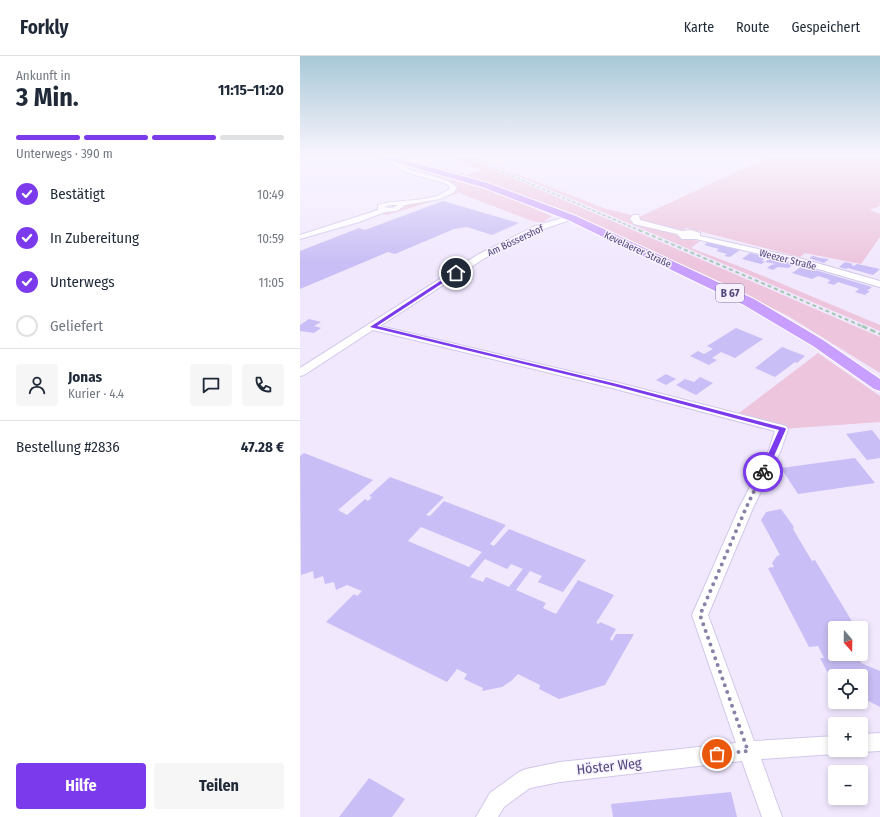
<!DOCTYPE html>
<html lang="de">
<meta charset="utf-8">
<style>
:root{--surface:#fff;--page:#f6f6f7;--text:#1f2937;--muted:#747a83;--line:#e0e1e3;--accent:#7c3aed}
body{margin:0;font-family:"Fira Sans Condensed",sans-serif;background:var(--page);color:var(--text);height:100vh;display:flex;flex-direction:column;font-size:15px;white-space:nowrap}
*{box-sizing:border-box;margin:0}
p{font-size:13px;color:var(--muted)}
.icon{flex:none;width:22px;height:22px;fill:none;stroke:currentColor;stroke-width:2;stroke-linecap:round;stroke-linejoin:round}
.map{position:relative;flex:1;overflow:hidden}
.drawer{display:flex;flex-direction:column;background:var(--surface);width:300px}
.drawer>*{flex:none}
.needle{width:26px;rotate:160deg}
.buttons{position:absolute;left:528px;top:565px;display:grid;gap:8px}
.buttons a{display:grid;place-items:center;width:40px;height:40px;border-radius:4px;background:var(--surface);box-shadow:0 2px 6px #0003;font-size:20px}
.pin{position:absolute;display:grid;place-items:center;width:34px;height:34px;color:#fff;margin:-17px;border:2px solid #fff;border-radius:50%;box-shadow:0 1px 4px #0007}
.courier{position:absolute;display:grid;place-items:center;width:40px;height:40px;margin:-20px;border:3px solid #7c3aed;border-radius:50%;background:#fff;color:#222;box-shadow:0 1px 5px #0007}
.head em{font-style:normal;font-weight:700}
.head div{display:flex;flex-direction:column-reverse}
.head{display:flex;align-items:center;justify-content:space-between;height:68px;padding:0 16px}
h1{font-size:26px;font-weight:700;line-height:30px}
.bar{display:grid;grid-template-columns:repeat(4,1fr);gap:6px 4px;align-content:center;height:48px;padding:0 16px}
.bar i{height:5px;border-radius:3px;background:var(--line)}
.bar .active{background:var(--accent)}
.bar p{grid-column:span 4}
.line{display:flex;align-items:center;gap:10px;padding:0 16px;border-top:1px solid var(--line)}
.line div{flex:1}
.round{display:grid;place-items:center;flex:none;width:42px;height:42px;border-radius:4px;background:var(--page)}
ol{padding:0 16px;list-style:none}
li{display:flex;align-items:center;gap:12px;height:44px}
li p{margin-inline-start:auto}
li .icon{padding:4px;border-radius:50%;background:var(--accent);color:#fff;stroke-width:4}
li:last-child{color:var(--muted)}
li i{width:22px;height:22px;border:2px solid var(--line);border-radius:50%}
.button{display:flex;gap:8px;margin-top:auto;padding:8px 16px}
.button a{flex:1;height:46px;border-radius:4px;background:var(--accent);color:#fff;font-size:16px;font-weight:700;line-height:46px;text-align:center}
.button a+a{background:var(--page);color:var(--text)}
header{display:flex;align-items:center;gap:24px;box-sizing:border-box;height:56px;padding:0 20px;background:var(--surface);border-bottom:1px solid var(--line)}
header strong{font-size:19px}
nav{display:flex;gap:22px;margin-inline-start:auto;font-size:14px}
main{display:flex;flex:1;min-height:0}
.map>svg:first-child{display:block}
</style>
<header>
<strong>Forkly</strong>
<nav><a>Karte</a><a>Route</a><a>Gespeichert</a></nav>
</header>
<main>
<section class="drawer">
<div class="head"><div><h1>3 Min.</h1><p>Ankunft in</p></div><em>11:15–11:20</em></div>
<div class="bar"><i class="active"></i><i class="active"></i><i class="active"></i><i></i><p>Unterwegs · 390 m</p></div>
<ol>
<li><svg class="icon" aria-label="check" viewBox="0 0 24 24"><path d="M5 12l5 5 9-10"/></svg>Bestätigt<p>10:49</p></li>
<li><svg class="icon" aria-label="check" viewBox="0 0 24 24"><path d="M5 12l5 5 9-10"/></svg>In Zubereitung<p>10:59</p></li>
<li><svg class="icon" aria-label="check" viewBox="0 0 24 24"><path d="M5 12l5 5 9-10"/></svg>Unterwegs<p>11:05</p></li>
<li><i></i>Geliefert</li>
</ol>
<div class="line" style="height:72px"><a class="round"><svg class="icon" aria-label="person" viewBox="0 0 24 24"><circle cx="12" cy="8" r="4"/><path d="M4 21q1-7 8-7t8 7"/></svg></a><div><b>Jonas</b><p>Kurier · 4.4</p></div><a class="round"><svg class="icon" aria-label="chat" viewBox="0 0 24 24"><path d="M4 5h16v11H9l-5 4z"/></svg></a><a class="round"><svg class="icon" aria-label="phone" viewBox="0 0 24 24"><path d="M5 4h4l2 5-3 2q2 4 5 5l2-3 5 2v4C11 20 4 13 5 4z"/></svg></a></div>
<div class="line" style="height:52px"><div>Bestellung #2836</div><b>47.28 €</b></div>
<div class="button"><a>Hilfe</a><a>Teilen</a></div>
</section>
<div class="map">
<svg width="580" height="761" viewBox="0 0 580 761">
<rect width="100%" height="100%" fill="#f1e8fe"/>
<!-- green -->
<path fill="#edc5dd" d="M 84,100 L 91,100 L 167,119 L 181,114 L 150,100 L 162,100 L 580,281 L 580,317 L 488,260 L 420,226 L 261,153 L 184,126 Z
M 172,100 L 303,152 L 339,161 L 471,100 L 580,100 L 580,150 L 570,154 L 580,158 L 580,181 L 561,208 L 505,197 L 500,201 L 387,172 L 375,178 L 380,182 L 400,185 L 391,192 L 451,215 L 580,269 L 580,275 Z
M 107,111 L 189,134 L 252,160 L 242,167 L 232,165 L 159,137 L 87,159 L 82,157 C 90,155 102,156 107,148 C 120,148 147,142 157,133 L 157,129 L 152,127 Z
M 518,297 L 580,340 L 580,366 L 482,373 L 435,360 Z"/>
<!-- building -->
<path fill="#c9bef5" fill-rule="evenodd" d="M 143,145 L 219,167 L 192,179 L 167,171 L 154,173 L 95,198 L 88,196 L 0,233 L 0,195 L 59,172 L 65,174 Z
M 408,186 L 421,189 L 440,194 L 430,201 L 424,200 L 427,198 L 416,195 L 419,193 L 404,189 Z
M 450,197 L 466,201 L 462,205 L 465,206 L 470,202 L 494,208 L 489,212 L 478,211 L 473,214 L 467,212 L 471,209 L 476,208 L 465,206 L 461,208 L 442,203 Z
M 513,200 L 520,202 L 529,203 L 524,207 L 509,202 Z
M 545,206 L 553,208 L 551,209 L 554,210 L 557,208 L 580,213 L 573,219 L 548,212 L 546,213 L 539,211 Z
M 502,210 L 535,220 L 572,231 L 567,235 L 570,235 L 565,239 L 555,236 L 559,233 L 557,232 L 538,226 L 534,229 L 527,227 L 530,225 L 528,223 L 518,220 L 512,223 L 492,217 Z
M 9,263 L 21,266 L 14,270 L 21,272 L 14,277 L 0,275 L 0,269 Z
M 436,272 L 463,283 L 435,302 L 421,296 L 412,302 L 417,304 L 409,309 L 390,300 L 398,295 L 404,298 L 413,293 L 407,290 Z
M 482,291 L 505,300 L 497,307 L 495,306 L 475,321 L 455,312 Z
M 366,318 L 376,323 L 366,329 L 356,324 Z
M 400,321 L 413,327 L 396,339 L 376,329 L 385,323 L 394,326 Z
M 572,374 L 580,384 L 580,402 L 567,404 L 546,378 Z
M 4,397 L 73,424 L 38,454 L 47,459 L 65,443 L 68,445 L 72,441 L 69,440 L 90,421 L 144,441 L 126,459 L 130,460 L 144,445 L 206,469 L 190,488 L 194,490 L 209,473 L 286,504 L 263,536 L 238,526 L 242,520 L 230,515 L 216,534 L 246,547 L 243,552 L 256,558 L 278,524 L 314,539 L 296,567 L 299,568 L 300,566 L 316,573 L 310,583 L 312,585 L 316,578 L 334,578 L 305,629 L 259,643 L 239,633 L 240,629 L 218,618 L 211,625 L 202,631 L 182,635 L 183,632 L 164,623 L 167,618 L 157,613 L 147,626 L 26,566 L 54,538 L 57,540 L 62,535 L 47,529 L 36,534 L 34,526 L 25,528 L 23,520 L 14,523 L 13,515 L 1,519 L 0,400 ZM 121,471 L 182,496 L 169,511 L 108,485 ZM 185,503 L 207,513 L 211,508 L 223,513 L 209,531 L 186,521 L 183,526 L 170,521 Z
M 555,402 L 575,427 L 498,438 L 481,412 Z
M 481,453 L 494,471 L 493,473 L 512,505 L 515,504 L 556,572 L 535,572 L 535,598 L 556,598 L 561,607 L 580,615 L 580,651 L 561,641 L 561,620 L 535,620 L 535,628 L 533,627 L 520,602 L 524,602 L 518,590 L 509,591 L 468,512 L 474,511 L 472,507 L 477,500 L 480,499 L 461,464 L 466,456 Z
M 69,722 L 105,743 L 92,761 L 39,761 Z
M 431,736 L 437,761 L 313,761 L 311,748 Z"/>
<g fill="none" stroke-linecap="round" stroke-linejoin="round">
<!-- minor casing -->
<g stroke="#d1c7e9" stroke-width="2">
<path id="minor" d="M 89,103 C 97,102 103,111 111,114 C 126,120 147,120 157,132 L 153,137 L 140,143 L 105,149 L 97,155 L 85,156 L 59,166 L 0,183 L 0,179 L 78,154 L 78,149 C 99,142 134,148 150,132 L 147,128 L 105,116 L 89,105 ZM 90,149 L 98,149 L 92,152 L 84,151 Z
M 333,159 L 339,159 L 340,164 L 382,175 L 391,174 L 400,177 L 400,180 L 499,202 L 580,225 L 580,231 L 494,206 L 396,183 L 382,183 L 377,178 L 334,168 L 330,163 Z
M 269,160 L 272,160 L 276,162 L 241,174 L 185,202 L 80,270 L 315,326 L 486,370 L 488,373 L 481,394 L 453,452 L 408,559 L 454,685 L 535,680 L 535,694 L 542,694 L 535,698 L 461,703 L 482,761 L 462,761 L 442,705 L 260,726 L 230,732 L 204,751 L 198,761 L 176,761 L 190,737 L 219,716 L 226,713 L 260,706 L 436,687 L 392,559 L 439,452 L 469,394 L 475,375 L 312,332 L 73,274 L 4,319 L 0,320 L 0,312 L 179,198 L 235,170 Z
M 580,677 L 580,695 L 561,696 L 556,694 L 561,694 L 561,678 Z"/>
</g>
<!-- primary casing -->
<g stroke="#fff" stroke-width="2">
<path id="primary" d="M 74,100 L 89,100 L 188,127 L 276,160 L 454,243 L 523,284 L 580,323 L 580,335 L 574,333 L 513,290 L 444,249 L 268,164 L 182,131 Z"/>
</g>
<!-- minor -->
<use href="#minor" fill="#fff" fill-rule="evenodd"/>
<!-- primary -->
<use href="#primary" fill="#c89eff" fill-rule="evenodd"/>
<!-- rail-far2 -->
<path stroke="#a4c9b1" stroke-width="1.5" stroke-dasharray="3.5 2" stroke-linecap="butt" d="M 166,100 L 341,175"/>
<!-- rail-far1 -->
<path stroke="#a4c9b1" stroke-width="2" stroke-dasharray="4 3" stroke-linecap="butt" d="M 339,174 L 564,271"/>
<!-- rail -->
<path stroke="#a4c9b1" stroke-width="2.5" stroke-dasharray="5.5 3.5" stroke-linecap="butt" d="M 562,270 L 580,278"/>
</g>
<!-- sky -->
<linearGradient id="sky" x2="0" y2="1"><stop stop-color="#a8c8d6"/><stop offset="0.48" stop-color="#f9f5ff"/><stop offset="1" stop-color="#f9f5ff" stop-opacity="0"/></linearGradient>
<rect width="580" height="207" fill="url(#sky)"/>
<!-- route -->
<path fill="#7c3aed" d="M 154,216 L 158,217 L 77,270 L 317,328 L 485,372 L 486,373 L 466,418 L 461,418 L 460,416 L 479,374 L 314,330 L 70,271 Z"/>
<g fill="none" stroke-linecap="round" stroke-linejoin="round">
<!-- done -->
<path stroke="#8a81a8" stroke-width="4" stroke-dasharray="0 7.2" d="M 417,698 L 448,695 L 400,559 L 446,452 L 463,416"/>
</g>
<g text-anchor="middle" stroke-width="3" stroke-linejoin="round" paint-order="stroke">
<!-- far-street labels -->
<g font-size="10" fill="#52497a" stroke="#f6f0ff">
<text transform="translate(215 184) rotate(-25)" y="4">Am Bössershof</text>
<text transform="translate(338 193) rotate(25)" y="4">Kevelaerer Straße</text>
<text transform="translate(488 203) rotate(14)" y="4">Weezer Straße</text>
</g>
<!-- shield labels -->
<rect fill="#f6f0ff" stroke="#837ba2" stroke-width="1" x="416" y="228" width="28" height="18" rx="3"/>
<g font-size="11" font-weight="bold" fill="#52497a">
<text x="430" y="241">B 67</text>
</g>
<!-- near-street labels -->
<g font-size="14" fill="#52497a" stroke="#f6f0ff">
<text transform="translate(309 710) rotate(-6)" y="5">Höster Weg</text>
</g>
</g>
</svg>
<div class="buttons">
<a><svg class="needle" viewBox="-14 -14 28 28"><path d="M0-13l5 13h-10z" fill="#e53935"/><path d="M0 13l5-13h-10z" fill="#747a83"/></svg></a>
<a><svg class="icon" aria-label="locate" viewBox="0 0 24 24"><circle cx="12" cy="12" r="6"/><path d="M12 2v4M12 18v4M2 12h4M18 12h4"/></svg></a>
<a>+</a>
<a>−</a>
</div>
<div class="pin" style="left:417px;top:698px;background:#ea580c"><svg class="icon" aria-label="bag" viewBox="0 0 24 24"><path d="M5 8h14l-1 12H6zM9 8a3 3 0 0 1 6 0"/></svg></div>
<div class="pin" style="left:156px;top:217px;background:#1f2937"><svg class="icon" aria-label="home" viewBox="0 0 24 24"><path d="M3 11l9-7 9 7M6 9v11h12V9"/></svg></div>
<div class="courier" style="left:463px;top:416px"><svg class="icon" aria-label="bike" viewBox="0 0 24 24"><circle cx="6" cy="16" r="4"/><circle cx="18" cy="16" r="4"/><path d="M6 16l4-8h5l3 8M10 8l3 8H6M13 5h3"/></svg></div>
</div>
</main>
